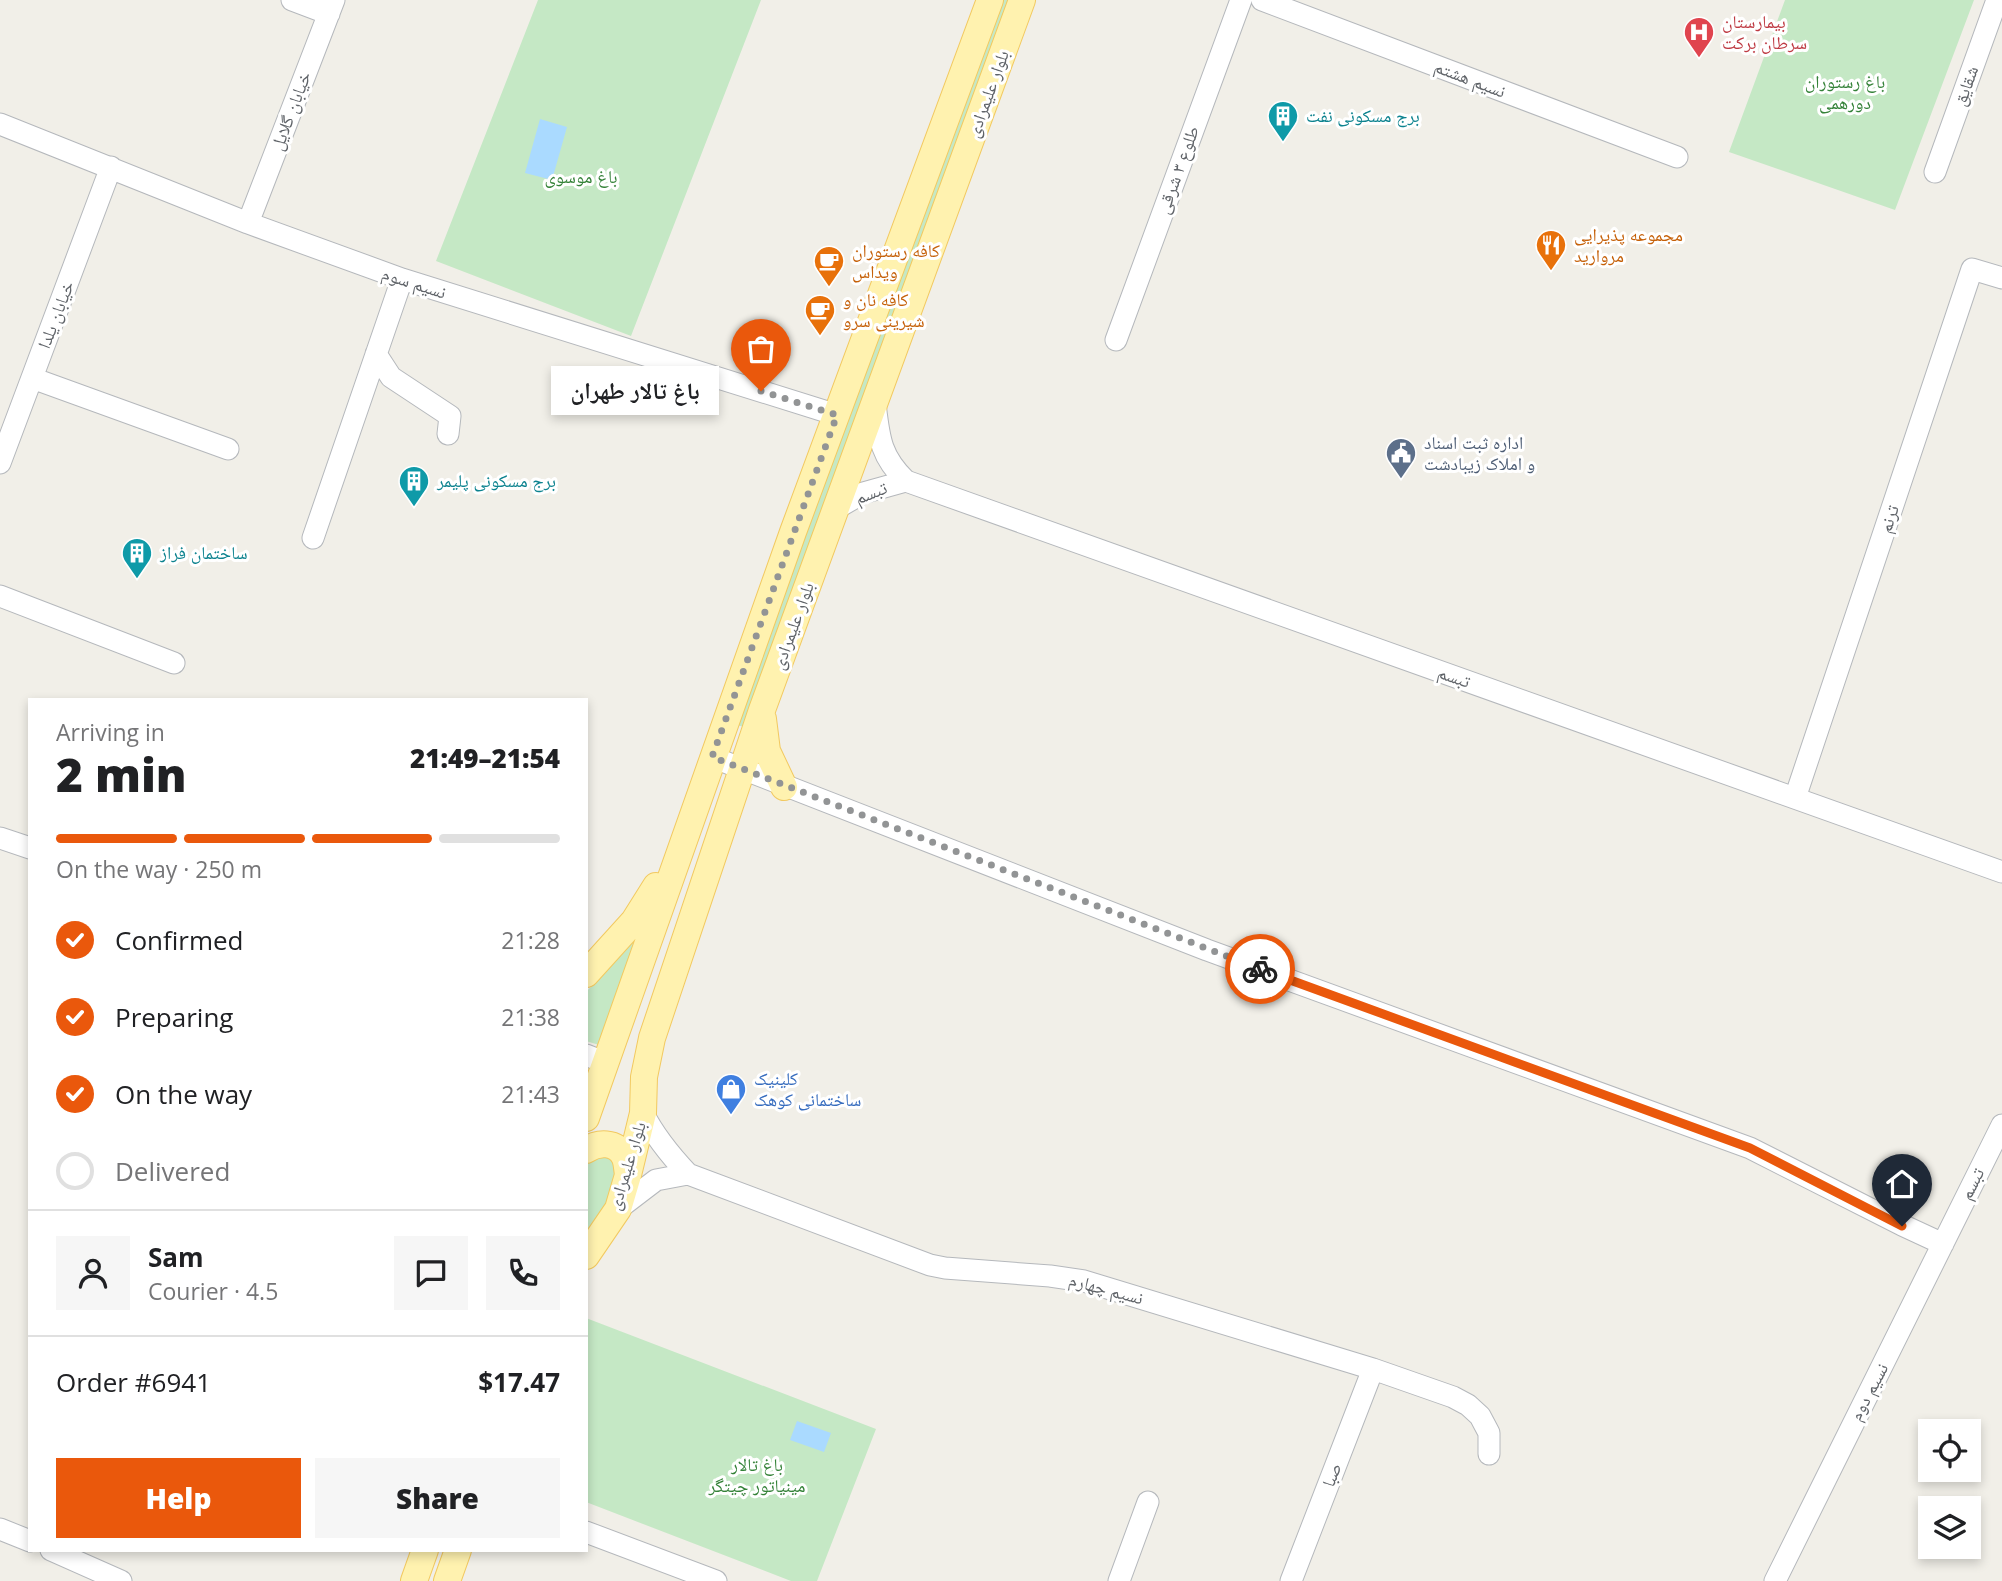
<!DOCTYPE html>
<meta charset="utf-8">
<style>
:root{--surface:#fff;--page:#f6f6f6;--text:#202124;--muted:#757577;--line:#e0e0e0;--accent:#ea580c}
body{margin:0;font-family:"Open Sans","Noto Naskh Arabic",sans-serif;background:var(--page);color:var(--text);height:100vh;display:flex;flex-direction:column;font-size:26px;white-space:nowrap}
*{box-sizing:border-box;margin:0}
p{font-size:23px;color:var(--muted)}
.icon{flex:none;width:38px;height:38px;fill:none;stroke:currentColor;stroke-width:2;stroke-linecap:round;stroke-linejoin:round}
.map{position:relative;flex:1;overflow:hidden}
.details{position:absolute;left:28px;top:698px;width:560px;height:854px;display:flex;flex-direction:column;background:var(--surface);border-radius:0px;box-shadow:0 4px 10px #0003}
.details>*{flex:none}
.buttons{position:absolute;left:1918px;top:1419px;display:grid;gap:14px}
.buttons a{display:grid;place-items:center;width:63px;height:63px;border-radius:0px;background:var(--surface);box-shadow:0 4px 10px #0003;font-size:35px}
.pin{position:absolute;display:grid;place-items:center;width:60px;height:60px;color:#fff;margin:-72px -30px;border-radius:50% 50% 50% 0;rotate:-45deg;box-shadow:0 0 7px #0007}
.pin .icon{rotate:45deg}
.courier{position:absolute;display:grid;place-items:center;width:70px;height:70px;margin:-35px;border:5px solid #ea580c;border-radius:50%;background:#fff;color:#222;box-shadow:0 2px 9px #0007}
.bubble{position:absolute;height:49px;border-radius:0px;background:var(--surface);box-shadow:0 4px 10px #0003;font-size:23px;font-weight:800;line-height:49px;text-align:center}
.head em{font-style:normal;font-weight:800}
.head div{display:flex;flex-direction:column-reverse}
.head{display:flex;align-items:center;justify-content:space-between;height:119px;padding:0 28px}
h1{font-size:46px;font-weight:800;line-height:52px}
.bar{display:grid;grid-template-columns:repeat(4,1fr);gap:10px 7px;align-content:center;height:84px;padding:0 28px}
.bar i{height:9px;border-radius:5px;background:var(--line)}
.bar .active{background:var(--accent)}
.bar p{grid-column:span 4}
.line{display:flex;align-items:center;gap:18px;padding:0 28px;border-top:2px solid var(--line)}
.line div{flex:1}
.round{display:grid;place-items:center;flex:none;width:74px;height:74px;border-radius:0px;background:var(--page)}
ol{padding:0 28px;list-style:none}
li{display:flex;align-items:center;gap:21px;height:77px}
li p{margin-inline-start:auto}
li .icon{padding:7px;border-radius:50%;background:var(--accent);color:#fff;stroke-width:4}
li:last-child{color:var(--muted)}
li i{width:38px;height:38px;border:4px solid var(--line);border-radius:50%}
.action{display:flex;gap:14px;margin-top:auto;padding:14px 28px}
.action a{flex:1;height:80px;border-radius:0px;background:var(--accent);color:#fff;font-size:28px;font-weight:800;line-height:80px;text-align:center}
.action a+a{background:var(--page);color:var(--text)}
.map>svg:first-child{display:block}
</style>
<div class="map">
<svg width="2002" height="1581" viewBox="0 0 2002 1581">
<rect width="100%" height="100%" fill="#f1efe8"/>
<!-- green -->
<path fill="#c5e8c5" d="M 538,0 L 761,0 L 631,336 L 436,261 Z
M 1003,0 L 1014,0 L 745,727 L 736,725 Z
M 1785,0 L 1974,0 L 1895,210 L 1729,152 Z
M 644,921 L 599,1045 L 586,1041 L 586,992 L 624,952 Z
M 610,1153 L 623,1192 L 586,1231 L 586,1160 Z
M 586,1318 L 876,1429 L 817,1581 L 791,1581 L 586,1502 Z"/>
<!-- water -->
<path fill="#aadaff" d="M 540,119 L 567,127 L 552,180 L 525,173 Z
M 797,1421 L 831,1433 L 824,1452 L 790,1440 Z"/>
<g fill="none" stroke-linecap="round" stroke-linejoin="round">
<!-- minor casing -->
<g stroke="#b5b8bc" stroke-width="23">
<path id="minor" d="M 292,0 L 329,14
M 1262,0 L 1677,157
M 0,124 L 248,223 L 402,279 L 837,415
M 1935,172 L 1997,0
M 248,223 L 334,0
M 1116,340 L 1241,0
M 376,354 L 391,377 L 450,416 L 448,434
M 32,378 L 228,449
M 875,403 C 879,437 880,456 906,481 L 2002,872
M 0,463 L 111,167
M 837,508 L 863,493 L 906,481
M 313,538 L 402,279
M 0,596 L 174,663
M 712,757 L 1207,950 L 1750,1148 L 1902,1225 L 1943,1244
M 1795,798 L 1972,269 L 2002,278
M 0,838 L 30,848
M 586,1055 L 606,1063
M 643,1113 C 655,1137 670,1155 688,1174 L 930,1265 L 945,1268 L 1050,1276 L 1084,1281 L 1373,1369 L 1453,1397 L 1468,1405 L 1480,1416 L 1489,1433 L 1489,1454
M 618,1209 L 656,1180 L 688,1174
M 0,1529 L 30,1541
M 586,1532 L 716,1581
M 51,1550 L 121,1581
M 1119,1581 L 1148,1502
M 1291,1581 L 1373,1369
M 1775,1581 L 2002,1125"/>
</g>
<!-- major casing -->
<g stroke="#f2c960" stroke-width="28">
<path id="major" d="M 763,719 L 767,751 L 784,787
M 586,974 L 634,921 L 656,886
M 586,1118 L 793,532 L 990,0
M 586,1150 C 598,1142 616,1141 624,1156 C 627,1161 627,1169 628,1175
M 586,1256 L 618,1209 L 628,1175 L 643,1113 L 644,1077 L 652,1038 L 762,710 L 1022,0
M 414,1581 L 425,1550
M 447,1581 L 458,1550"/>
</g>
<!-- minor -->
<use href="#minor" stroke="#fff" stroke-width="21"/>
<!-- major -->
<use href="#major" stroke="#fff2af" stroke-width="26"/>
</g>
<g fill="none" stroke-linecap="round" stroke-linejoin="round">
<!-- done -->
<path stroke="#929495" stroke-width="7" stroke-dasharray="0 12.6" d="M 761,391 L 837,415 L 712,757 L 1260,969"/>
<!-- route -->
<path stroke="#ea580c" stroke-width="9" d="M 1260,969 L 1750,1148 L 1902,1226"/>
</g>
<!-- icons -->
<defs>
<g id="hospital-pin" transform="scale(1.575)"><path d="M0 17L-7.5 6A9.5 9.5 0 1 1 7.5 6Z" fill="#e0444e" stroke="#fff"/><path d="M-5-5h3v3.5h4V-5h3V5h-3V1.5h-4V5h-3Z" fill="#fff"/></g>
<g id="building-pin" transform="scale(1.575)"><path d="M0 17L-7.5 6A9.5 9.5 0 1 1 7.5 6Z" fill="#0f9aa8" stroke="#fff"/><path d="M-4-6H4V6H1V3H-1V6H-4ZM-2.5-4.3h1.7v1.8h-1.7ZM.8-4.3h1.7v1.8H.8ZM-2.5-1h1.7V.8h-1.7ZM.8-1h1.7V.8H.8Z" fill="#fff"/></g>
<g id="restaurant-pin" transform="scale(1.575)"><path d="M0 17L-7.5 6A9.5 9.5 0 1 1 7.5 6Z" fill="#e8710a" stroke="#fff"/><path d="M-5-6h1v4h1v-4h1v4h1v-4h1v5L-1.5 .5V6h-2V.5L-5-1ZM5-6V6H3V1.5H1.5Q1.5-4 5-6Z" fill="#fff"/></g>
<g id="cafe-pin" transform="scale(1.575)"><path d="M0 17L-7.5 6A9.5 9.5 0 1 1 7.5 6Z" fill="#e8710a" stroke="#fff"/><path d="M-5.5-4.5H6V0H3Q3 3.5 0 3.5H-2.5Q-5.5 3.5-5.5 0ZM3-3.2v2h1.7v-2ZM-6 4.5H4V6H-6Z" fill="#fff"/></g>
<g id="civic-pin" transform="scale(1.575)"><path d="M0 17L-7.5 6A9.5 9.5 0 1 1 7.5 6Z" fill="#5c6f8a" stroke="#fff"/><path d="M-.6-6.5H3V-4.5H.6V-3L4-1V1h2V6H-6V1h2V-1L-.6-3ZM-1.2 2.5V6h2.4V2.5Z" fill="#fff"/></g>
<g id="shop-pin" transform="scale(1.575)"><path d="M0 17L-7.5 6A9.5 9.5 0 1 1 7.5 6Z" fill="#3f7fe0" stroke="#fff"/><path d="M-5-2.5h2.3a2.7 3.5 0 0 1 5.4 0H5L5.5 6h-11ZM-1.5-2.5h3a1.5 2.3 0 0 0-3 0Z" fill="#fff"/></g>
</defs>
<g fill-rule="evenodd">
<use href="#hospital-pin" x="1699" y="32"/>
<use href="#building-pin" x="1283" y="116"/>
<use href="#restaurant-pin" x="1551" y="245"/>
<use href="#cafe-pin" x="829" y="261"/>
<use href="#cafe-pin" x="820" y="310"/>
<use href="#civic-pin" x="1401" y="453"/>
<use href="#building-pin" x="414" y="481"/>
<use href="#building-pin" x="137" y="553"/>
<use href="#shop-pin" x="731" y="1089"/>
</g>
<g text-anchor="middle" stroke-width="6" stroke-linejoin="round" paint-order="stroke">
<!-- health labels -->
<g font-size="18" fill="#be3a42" stroke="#fff" text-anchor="start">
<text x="1722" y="28">بیمارستان<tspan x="1722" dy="21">سرطان برکت</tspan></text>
</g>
<!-- street labels -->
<g font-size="18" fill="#5f6368" stroke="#fff">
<text transform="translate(1470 79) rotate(21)" y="6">نسیم هشتم</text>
<text transform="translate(1966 86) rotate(-70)" y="6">شقایق</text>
<text transform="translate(988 94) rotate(-70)" y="6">بلوار علیمرادی</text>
<text transform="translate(291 111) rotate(-69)" y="6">خیابان گلایل</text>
<text transform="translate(1178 170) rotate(-70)" y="6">طلوع ۳ شرقی</text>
<text transform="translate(414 283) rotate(18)" y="6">نسیم سوم</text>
<text transform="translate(56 315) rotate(-69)" y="6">خیابان یلدا</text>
<text transform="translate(871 493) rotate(-22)" y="6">تبسم</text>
<text transform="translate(1889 519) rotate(-71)" y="6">ترنم</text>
<text transform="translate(793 626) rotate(-70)" y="6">بلوار علیمرادی</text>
<text transform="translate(1454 677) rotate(19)" y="6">تبسم</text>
<text transform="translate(627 1166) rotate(-73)" y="6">بلوار علیمرادی</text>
<text transform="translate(1972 1184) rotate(-63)" y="6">تبسم</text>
<text transform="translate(1106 1289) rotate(15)" y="6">نسیم چهارم</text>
<text transform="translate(1869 1392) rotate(-62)" y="6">نسیم دوم</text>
<text transform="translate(1332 1475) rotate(-69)" y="6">صبا</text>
</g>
<!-- park labels -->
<g font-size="18" fill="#348238" stroke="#fff">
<text x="1845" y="88">باغ رستوران<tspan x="1845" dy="21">دورهمی</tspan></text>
<text x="581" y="183">باغ موسوی</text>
<text x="757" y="1471">باغ تالار<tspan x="757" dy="21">مینیاتور چیتگر</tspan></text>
</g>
<!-- culture labels -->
<g font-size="18" fill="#0d838f" stroke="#fff" text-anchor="start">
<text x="1306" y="122">برج مسکونی نفت</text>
<text x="437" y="487">برج مسکونی پلیمر</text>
<text x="160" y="559">ساختمان فراز</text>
</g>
<!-- food labels -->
<g font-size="18" fill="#c56008" stroke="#fff" text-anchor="start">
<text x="1574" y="241">مجموعه پذیرایی<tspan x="1574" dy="21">مروارید</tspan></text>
<text x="852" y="257">کافه رستوران<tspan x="852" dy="21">ویداس</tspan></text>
<text x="843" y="306">کافه نان و<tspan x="843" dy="21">شیرینی سرو</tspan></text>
</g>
<!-- service labels -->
<g font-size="18" fill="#4e5e75" stroke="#fff" text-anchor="start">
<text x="1424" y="449">اداره ثبت اسناد<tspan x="1424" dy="21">و املاک زیبادشت</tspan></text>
</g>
<!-- shop labels -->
<g font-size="18" fill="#366cbe" stroke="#fff" text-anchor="start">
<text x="754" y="1085">کلینیک<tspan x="754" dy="21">ساختمانی کوهک</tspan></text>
</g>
</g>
</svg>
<div class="buttons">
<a><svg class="icon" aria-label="locate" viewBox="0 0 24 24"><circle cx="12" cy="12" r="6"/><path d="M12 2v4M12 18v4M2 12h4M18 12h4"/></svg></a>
<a><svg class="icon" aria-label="layers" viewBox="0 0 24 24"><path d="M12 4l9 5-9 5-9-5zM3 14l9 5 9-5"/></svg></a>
</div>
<div class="pin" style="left:761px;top:391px;background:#ea580c"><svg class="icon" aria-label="bag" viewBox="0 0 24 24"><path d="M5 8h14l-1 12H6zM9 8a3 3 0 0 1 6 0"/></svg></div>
<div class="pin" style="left:1902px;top:1226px;background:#1f2937"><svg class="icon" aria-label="home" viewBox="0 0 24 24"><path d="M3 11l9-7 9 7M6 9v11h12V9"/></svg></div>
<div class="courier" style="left:1260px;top:969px"><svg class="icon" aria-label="bike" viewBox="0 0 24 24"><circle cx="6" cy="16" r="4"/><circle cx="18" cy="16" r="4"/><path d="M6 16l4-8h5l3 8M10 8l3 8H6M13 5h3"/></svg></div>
<div class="bubble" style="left:551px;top:366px;width:168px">باغ تالار طهران</div>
<section class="details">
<div class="head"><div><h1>2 min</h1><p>Arriving in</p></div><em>21:49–21:54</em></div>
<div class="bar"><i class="active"></i><i class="active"></i><i class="active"></i><i></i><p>On the way · 250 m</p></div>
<ol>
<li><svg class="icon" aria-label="check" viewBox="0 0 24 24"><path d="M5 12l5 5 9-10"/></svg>Confirmed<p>21:28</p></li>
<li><svg class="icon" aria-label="check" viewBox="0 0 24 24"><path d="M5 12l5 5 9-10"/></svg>Preparing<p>21:38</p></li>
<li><svg class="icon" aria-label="check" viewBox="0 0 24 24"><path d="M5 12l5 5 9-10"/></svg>On the way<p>21:43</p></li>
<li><i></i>Delivered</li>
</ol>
<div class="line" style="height:126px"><a class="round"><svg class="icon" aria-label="person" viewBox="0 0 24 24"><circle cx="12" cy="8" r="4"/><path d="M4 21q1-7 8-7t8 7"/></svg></a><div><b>Sam</b><p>Courier · 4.5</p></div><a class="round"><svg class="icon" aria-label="chat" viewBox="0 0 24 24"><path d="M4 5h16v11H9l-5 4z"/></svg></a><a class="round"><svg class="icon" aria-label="phone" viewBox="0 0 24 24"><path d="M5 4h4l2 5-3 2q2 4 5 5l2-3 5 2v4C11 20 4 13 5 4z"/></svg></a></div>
<div class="line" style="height:91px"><div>Order #6941</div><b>$17.47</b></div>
<div class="action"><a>Help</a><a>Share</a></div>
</section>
</div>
